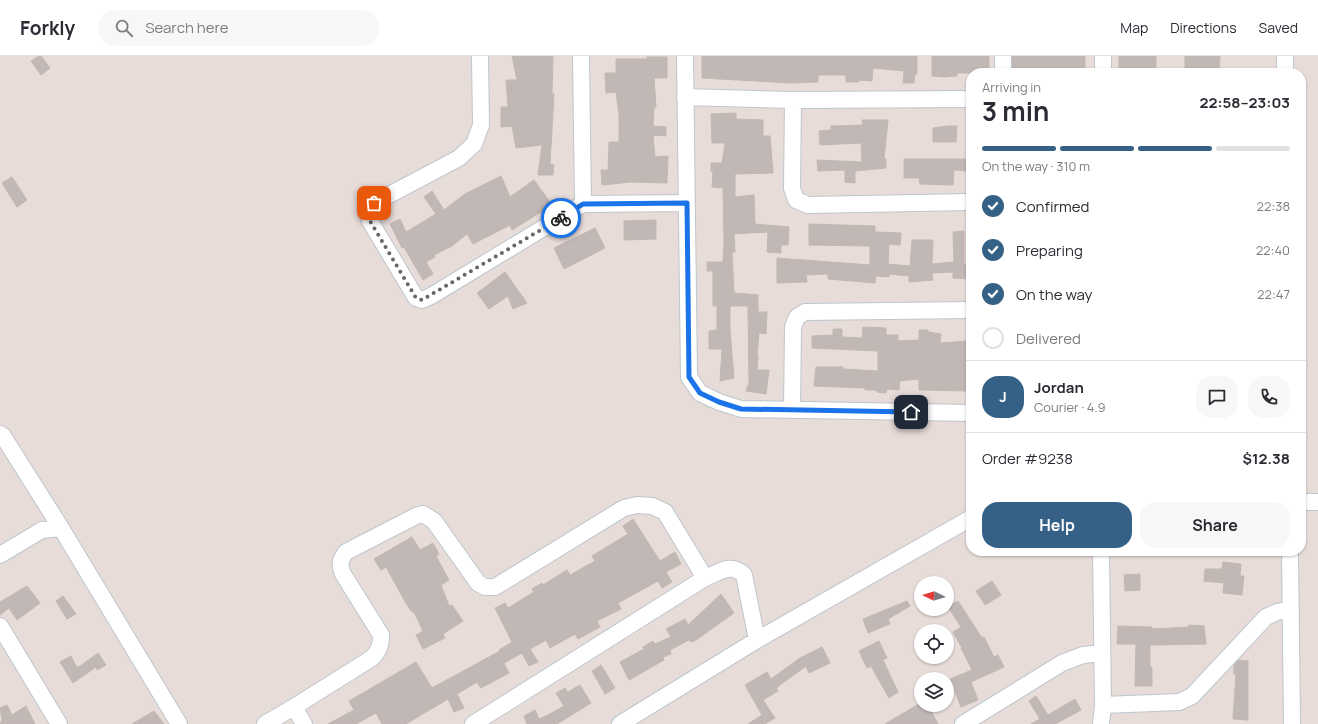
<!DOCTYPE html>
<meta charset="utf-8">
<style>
:root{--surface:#fff;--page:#f7f7f7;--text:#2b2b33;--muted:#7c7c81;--line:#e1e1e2;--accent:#366186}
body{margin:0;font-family:Manrope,sans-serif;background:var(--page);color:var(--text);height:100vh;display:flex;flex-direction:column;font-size:15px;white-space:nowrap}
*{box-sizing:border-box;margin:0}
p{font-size:13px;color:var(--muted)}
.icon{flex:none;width:22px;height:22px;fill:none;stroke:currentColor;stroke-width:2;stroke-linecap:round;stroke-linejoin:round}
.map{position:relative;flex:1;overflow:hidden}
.panel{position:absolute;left:966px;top:12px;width:340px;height:488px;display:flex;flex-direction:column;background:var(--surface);border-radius:16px;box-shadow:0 1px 3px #0004}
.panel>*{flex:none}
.needle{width:26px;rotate:275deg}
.buttons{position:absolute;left:914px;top:520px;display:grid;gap:8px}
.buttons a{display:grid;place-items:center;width:40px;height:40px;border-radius:50%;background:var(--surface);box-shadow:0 1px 3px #0004;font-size:20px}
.pin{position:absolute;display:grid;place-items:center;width:34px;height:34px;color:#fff;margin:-17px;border-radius:8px;box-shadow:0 2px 6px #0006}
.courier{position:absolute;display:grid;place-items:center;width:40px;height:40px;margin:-20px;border:3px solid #1a73e8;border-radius:50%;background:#fff;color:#222;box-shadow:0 1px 5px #0007}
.summary em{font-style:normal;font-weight:700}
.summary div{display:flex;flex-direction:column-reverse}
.summary{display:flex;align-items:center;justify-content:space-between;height:68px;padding:0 16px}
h1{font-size:26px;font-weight:700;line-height:30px}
.bar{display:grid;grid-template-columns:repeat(4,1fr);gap:6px 4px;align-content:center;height:48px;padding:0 16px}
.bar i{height:5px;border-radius:3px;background:var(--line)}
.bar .current{background:var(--accent)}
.bar p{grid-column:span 4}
.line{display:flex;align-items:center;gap:10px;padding:0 16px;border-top:1px solid var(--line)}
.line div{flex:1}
.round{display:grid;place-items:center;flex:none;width:42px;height:42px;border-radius:16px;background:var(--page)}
ol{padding:0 16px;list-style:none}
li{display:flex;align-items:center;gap:12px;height:44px}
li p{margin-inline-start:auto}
li .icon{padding:4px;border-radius:50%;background:var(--accent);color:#fff;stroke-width:4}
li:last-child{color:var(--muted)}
li i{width:22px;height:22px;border:2px solid var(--line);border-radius:50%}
.action{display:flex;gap:8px;margin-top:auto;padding:8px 16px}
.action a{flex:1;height:46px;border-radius:16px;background:var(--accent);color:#fff;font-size:16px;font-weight:700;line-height:46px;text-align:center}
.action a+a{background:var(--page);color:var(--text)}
header{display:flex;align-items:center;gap:24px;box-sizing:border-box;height:56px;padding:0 20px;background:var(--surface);border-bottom:1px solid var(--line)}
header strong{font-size:19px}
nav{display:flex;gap:22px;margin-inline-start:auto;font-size:14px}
.search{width:280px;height:36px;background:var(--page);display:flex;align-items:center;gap:10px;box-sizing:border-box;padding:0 14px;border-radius:16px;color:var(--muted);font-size:15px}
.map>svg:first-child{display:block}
</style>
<header>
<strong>Forkly</strong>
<div class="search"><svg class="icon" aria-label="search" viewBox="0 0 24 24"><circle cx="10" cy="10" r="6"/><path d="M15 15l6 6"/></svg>Search here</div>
<nav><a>Map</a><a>Directions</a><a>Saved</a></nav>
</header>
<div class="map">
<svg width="1318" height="668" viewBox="0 0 1318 668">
<rect width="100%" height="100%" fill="#e8dcd9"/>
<!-- building -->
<path fill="#c1b8b5" stroke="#c3b7b3" d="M 39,0 L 41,0 L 50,12 L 41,19 L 31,5 Z
M 512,0 L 553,0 L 552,38 L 554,38 L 550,108 L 554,109 L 553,119 L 538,119 L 542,89 L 516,92 L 512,70 L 501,71 L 501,51 L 508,51 L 506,24 L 517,24 Z
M 702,0 L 917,0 L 917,18 L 915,18 L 914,27 L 903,27 L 904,15 L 873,12 L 872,25 L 859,24 L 859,26 L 846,26 L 846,19 L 818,19 L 818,26 L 790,27 L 702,22 Z
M 932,0 L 989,0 L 989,17 L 957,17 L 957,20 L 944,21 L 932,20 Z
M 1012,0 L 1085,0 L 1085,17 L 1012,17 Z
M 1119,0 L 1156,0 L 1156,17 L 1119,17 Z
M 1185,0 L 1220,0 L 1219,15 L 1185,14 Z
M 647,1 L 667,1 L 667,22 L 654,22 L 656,51 L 654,51 L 653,70 L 666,71 L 666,80 L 653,79 L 655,101 L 668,100 L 667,127 L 631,126 L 602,129 L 601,114 L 608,114 L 609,86 L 619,86 L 619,59 L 616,36 L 606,37 L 605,17 L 616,17 L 616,3 L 647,3 Z
M 736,57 L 736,63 L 763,64 L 763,80 L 770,80 L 773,117 L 735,118 L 735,141 L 754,139 L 755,168 L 789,171 L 788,189 L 781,189 L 781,197 L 767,196 L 768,176 L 734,178 L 735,196 L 732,196 L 734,237 L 758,239 L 758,256 L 767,256 L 766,278 L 759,277 L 757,300 L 758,300 L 757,314 L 769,314 L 766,338 L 746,335 L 749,327 L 748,250 L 730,250 L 730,274 L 734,322 L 720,325 L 722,293 L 709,293 L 709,275 L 717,274 L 717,250 L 713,250 L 713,215 L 707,215 L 707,206 L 723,206 L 724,186 L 723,132 L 712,131 L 713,116 L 711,115 L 711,107 L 722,107 L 725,87 L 712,87 L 711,58 Z
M 862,64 L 888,64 L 884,103 L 886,103 L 886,112 L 855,115 L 855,127 L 845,126 L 845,114 L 818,115 L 817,104 L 862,106 L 861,87 L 820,89 L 819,75 L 831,74 L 831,70 L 863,69 Z
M 948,70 L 957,70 L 956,86 L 933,86 L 933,72 Z
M 904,103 L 968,103 L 968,115 L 954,114 L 953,129 L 920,128 L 919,122 L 904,122 Z
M 501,120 L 510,141 L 534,124 L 552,149 L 512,174 L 510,169 L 473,188 L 467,178 L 452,190 L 434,199 L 435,201 L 426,206 L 433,218 L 423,224 L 404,191 L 402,192 L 390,168 L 400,163 L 406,176 L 436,158 L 424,141 L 432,135 L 444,154 L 465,138 Z
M 12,121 L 27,144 L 17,151 L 2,127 Z
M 656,164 L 656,183 L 624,184 L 624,165 Z
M 809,168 L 875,170 L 875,176 L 901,177 L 900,189 L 889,188 L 888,208 L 910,210 L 912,184 L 933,184 L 932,208 L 954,206 L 953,176 L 964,175 L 964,208 L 971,208 L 971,223 L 953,222 L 953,216 L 932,217 L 933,224 L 909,226 L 909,220 L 889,218 L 889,221 L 876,220 L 875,227 L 828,223 L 828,218 L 806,219 L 807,226 L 777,227 L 777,202 L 870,209 L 870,190 L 809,189 Z
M 595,172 L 605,192 L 564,213 L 554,192 Z
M 505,216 L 527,247 L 513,253 L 508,240 L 489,253 L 477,237 Z
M 863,271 L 886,272 L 886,279 L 898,279 L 898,285 L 919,284 L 919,274 L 928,274 L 928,276 L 941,278 L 940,287 L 968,285 L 968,335 L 919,334 L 919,323 L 900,325 L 899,334 L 887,333 L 886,337 L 877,336 L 877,334 L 865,334 L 865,332 L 814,330 L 816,311 L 843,311 L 843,313 L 878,315 L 878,295 L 812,292 L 812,280 L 833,279 L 833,273 L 842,273 L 842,281 L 862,282 Z
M 633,463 L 660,505 L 675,496 L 681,508 L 666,516 L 672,526 L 662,532 L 658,525 L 618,547 L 621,553 L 597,565 L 600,571 L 578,583 L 575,578 L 550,592 L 546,584 L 530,593 L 538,606 L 529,610 L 522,597 L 504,607 L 509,617 L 481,632 L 477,626 L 457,638 L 464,652 L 454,656 L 448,643 L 406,668 L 382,668 L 376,657 L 356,668 L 328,668 L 354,654 L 349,645 L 416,606 L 432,632 L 500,595 L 499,594 L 512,586 L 495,552 L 505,547 L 508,552 L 534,536 L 532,533 L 542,527 L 543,529 L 567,514 L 570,519 L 595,505 L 592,500 L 628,478 L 623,470 Z
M 412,481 L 420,494 L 433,487 L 439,498 L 436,500 L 449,524 L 441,529 L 449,550 L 452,549 L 463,565 L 443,578 L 445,582 L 423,593 L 416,579 L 423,575 L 414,556 L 412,556 L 407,549 L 386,511 L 381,514 L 374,503 Z
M 1223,506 L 1241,508 L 1240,520 L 1244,520 L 1242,539 L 1223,537 L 1224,527 L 1204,525 L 1205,513 L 1222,513 Z
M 1140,518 L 1140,534 L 1125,535 L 1124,519 Z
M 992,525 L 1001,539 L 985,549 L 976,535 Z
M 27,530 L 40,547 L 17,564 L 9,552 L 0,559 L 0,546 Z
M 721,538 L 734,557 L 696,584 L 691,586 L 689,584 L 670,594 L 671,598 L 663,601 L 664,604 L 629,624 L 620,606 L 644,593 L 643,591 L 653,585 L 655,588 L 671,581 L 666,573 L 685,563 L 688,569 Z
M 63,540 L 76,558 L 67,563 L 56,545 Z
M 907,545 L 910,550 L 888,563 L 890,568 L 868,577 L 863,563 Z
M 958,545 L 982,582 L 984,581 L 994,601 L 998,599 L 1004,611 L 971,626 L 978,644 L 961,651 L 950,623 L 972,614 L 961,592 L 962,592 L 953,576 L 961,571 L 948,551 Z
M 1189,569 L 1204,570 L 1206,588 L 1150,589 L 1150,611 L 1152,611 L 1152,630 L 1135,630 L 1136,588 L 1117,588 L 1118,570 L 1152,571 L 1152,573 L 1189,571 Z
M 879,585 L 887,602 L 883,604 L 898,636 L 889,642 L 871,610 L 867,612 L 859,595 Z
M 822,591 L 830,607 L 809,617 L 806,610 L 776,632 L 778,635 L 763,644 L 775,662 L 765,668 L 748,668 L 762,659 L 745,629 L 767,616 L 771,623 L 800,602 Z
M 98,597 L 106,609 L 97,614 L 96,611 L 73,627 L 60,606 L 71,600 L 76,610 L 79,611 Z
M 1238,604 L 1248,605 L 1248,664 L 1233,663 L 1236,618 L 1234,618 L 1234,609 Z
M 601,609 L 615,632 L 605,638 L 592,615 Z
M 580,629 L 591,647 L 557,668 L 527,668 L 524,660 L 535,654 L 539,663 L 550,658 L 564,650 L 556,637 L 565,632 L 568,636 Z
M 1036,640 L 1048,659 L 1075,643 L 1081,654 L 1055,668 L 1031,668 L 1040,663 L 1029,645 Z
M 7,649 L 12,659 L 26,650 L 35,668 L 0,668 L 2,664 L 0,652 Z
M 917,649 L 928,649 L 938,668 L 885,668 Z
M 154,655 L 164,668 L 132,668 Z"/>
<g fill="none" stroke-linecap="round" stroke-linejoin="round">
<!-- minor casing -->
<g stroke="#bdc6cd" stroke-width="18">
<path id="minor" d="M 480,0 L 481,69 L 474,88 L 459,102 L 374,147 L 368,156 L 370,165 L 416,242 L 422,244 L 431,240 L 583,148
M 581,0 L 583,148 L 687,147
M 685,0 L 689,321 L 700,337 L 719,346 L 741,353 L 971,357
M 1003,0 L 1003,17
M 1103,0 L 1103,17
M 1285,0 L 1285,17
M 685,41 L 793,44 L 971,43
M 793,44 L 792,132 L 796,144 L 808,149 L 971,146
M 792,354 L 793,271 L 797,261 L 805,256 L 971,254
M 0,378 L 3,380 L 61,472 L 179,668
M 1301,446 L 1318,446
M 1101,495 L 1103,649 L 1101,668
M 1290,495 L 1292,668
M 0,499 L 42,474 L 61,472
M 0,570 L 59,668
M 1103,649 L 1179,646 L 1192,640 L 1266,561 L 1277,556 L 1291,553
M 294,651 L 372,602 C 379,595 381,589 381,579 L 343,518 C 339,508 340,504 346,496 L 418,459 L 423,458 L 434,465 L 478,527 L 485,531 L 495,531 L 624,452 L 637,449 L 652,450 L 665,456 L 705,522
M 265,668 L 294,651 L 304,668
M 473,668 L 705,522 C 720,516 731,506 744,519 L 757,584
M 620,668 L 757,584 L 971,462
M 963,668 L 1062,607 L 1083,599 L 1102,597"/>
</g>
<!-- minor -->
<use href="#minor" stroke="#fff" stroke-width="16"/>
</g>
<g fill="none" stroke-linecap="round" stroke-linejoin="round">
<!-- done -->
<path stroke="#6b6665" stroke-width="4" stroke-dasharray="0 7.2" d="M 374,147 L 368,156 L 370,165 L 416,242 L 422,244 L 561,162"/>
<!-- route -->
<path stroke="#1a73e8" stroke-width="5" d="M 561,162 L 583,148 L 687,147 L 689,321 L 700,337 L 719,346 L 741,353 L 911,356"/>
</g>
</svg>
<div class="buttons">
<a><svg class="needle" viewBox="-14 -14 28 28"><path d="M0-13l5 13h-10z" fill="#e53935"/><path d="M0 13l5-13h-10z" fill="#7c7c81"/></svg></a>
<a><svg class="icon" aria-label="locate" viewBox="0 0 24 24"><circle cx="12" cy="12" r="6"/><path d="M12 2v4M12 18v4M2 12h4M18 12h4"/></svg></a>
<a><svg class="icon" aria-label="layers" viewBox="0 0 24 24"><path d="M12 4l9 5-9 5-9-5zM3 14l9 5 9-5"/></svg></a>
</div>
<div class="pin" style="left:374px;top:147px;background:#ea580c"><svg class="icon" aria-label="bag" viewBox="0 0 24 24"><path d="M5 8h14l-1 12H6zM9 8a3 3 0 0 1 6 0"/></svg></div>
<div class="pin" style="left:911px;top:356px;background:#1f2937"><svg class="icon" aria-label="home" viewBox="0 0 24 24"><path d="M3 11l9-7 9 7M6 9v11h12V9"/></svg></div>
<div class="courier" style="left:561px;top:162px"><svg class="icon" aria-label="bike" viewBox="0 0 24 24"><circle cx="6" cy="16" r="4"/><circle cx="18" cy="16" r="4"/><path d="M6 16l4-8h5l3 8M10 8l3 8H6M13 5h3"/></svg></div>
<section class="panel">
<div class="summary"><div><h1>3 min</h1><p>Arriving in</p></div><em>22:58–23:03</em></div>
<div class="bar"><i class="current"></i><i class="current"></i><i class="current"></i><i></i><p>On the way · 310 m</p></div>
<ol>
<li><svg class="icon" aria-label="check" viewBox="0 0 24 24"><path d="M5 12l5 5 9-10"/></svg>Confirmed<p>22:38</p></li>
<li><svg class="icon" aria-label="check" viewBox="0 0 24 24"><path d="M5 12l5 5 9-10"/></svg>Preparing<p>22:40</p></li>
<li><svg class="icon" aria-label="check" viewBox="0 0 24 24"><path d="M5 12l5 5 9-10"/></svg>On the way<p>22:47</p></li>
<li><i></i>Delivered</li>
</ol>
<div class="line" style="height:72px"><b class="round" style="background:var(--accent);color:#fff">J</b><div><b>Jordan</b><p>Courier · 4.9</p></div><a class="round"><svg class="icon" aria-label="chat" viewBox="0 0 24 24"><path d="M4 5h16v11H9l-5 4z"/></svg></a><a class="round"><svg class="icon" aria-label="phone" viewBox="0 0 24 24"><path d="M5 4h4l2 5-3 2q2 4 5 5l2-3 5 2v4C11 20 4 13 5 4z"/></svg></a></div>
<div class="line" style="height:52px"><div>Order #9238</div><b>$12.38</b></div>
<div class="action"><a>Help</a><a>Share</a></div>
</section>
</div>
